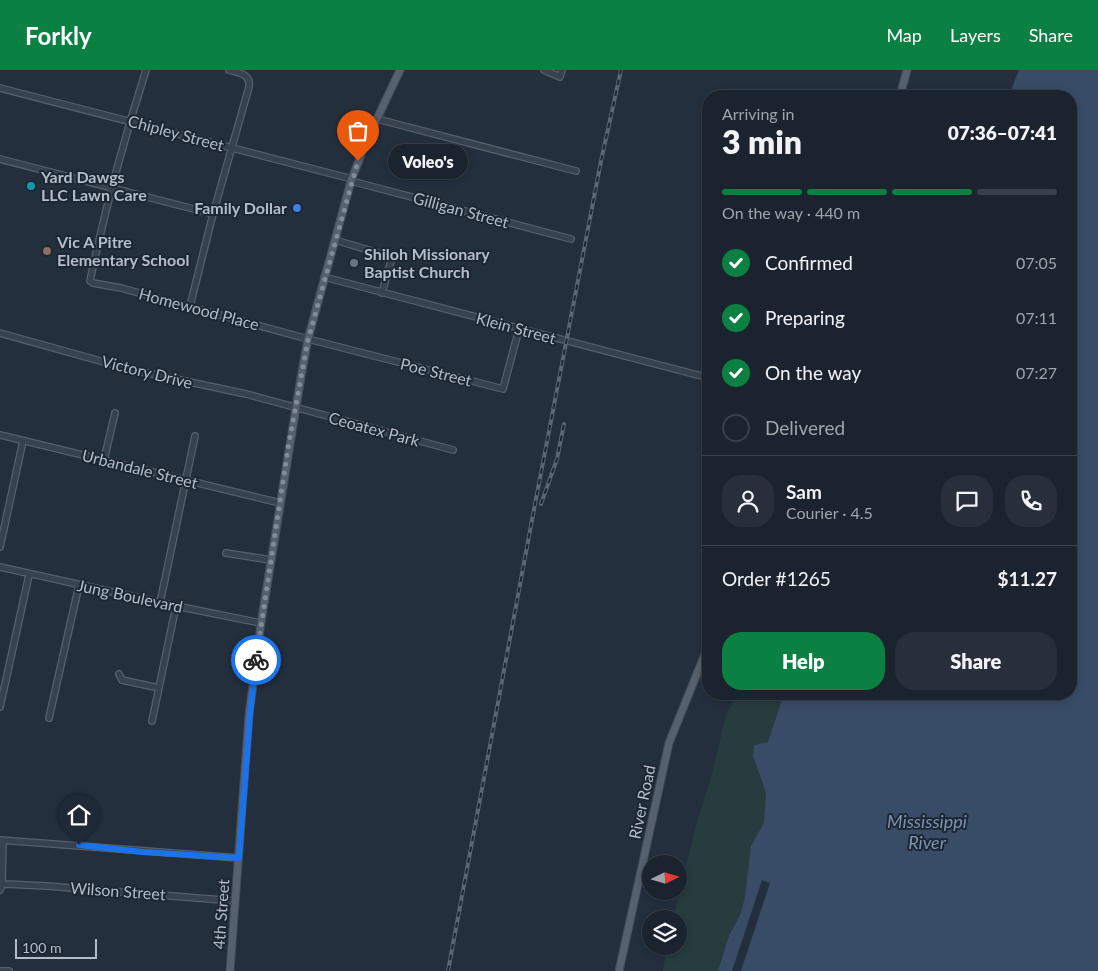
<!DOCTYPE html>
<meta charset="utf-8">
<style>
:root{--surface:#1b232e;--page:#282f3a;--text:#f1f3f6;--muted:#a0a4aa;--line:#39404a;--accent:#0b8043}
body{margin:0;font-family:Lato,sans-serif;background:var(--page);color:var(--text);height:100vh;display:flex;flex-direction:column;font-size:19px;white-space:nowrap}
*{box-sizing:border-box;margin:0}
p{font-size:16px;color:var(--muted)}
.icon{flex:none;width:28px;height:28px;fill:none;stroke:currentColor;stroke-width:2;stroke-linecap:round;stroke-linejoin:round}
.map{position:relative;flex:1;overflow:hidden}
.details{position:absolute;left:702px;top:20px;width:375px;height:610px;display:flex;flex-direction:column;background:var(--surface);border-radius:20px;box-shadow:0 2px 8px #0003,0 0 0 1px var(--line)}
.details>*{flex:none}
.needle{width:32px;rotate:85deg}
.buttons{position:absolute;left:642px;top:785px;display:grid;gap:10px}
.buttons a{display:grid;place-items:center;width:45px;height:45px;border-radius:50%;background:var(--surface);box-shadow:0 2px 8px #0003,0 0 0 1px var(--line);font-size:25px}
.scale{position:absolute;left:15px;bottom:12px;width:82px;box-sizing:border-box;padding-left:5px;border:2px solid #b4bcc9;border-top:0;font-size:14px;line-height:18px;white-space:nowrap;color:#b4bcc9;-webkit-text-stroke:4px #1d2633;paint-order:stroke}
.pin{position:absolute;display:grid;place-items:center;width:42px;height:42px;color:#fff;margin:-51px -21px;border-radius:50% 50% 50% 0;rotate:-45deg;box-shadow:0 0 5px #0007}
.pin .icon{rotate:45deg}
.courier{position:absolute;display:grid;place-items:center;width:50px;height:50px;margin:-25px;border:4px solid #1a73e8;border-radius:50%;background:#fff;color:#222;box-shadow:0 1px 6px #0007}
.bubble{position:absolute;height:35px;border-radius:18px;background:var(--surface);box-shadow:0 2px 8px #0003,0 0 0 1px var(--line);font-size:16px;font-weight:800;line-height:35px;text-align:center}
.head em{font-style:normal;font-weight:800}
.head div{display:flex;flex-direction:column-reverse}
.head{display:flex;align-items:center;justify-content:space-between;height:85px;padding:0 20px}
h1{font-size:32px;font-weight:800;line-height:38px}
.bar{display:grid;grid-template-columns:repeat(4,1fr);gap:8px 5px;align-content:center;height:60px;padding:0 20px}
.bar i{height:6px;border-radius:4px;background:var(--line)}
.bar .current{background:var(--accent)}
.bar p{grid-column:span 4}
.line{display:flex;align-items:center;gap:12px;padding:0 20px;border-top:1px solid var(--line)}
.line div{flex:1}
.round{display:grid;place-items:center;flex:none;width:52px;height:52px;border-radius:20px;background:var(--page)}
ol{padding:0 20px;list-style:none}
li{display:flex;align-items:center;gap:15px;height:55px}
li p{margin-inline-start:auto}
li .icon{padding:5px;border-radius:50%;background:var(--accent);color:#fff;stroke-width:4}
li:last-child{color:var(--muted)}
li i{width:28px;height:28px;border:2px solid var(--line);border-radius:50%}
.primary-button{display:flex;gap:10px;margin-top:auto;padding:10px 20px}
.primary-button a{flex:1;height:58px;border-radius:20px;background:var(--accent);color:#fff;font-size:20px;font-weight:800;line-height:58px;text-align:center}
.primary-button a+a{background:var(--page);color:var(--text)}
header{display:flex;align-items:center;gap:30px;box-sizing:border-box;height:70px;padding:0 25px;background:var(--accent);color:#fff}
header strong{font-size:24px}
nav{display:flex;gap:28px;margin-inline-start:auto;font-size:18px}
.map>svg:first-child{display:block}
</style>
<header>
<strong>Forkly</strong>
<nav><a>Map</a><a>Layers</a><a>Share</a></nav>
</header>
<div class="map">
<svg width="1098" height="901" viewBox="0 0 1098 901">
<rect width="100%" height="100%" fill="#242f3e"/>
<!-- green -->
<path fill="#263c3f" d="M 737,624 L 787,624 L 780,718 L 745,840 L 722,901 L 663,901 L 667,876 L 679,876 L 679,849 L 673,849 L 695,759 L 713,700 L 726,645 Z"/>
<!-- water -->
<path fill="#394c67" d="M 1019,0 L 1098,0 L 1098,901 L 718,901 L 729,866 L 741,843 L 745,827 L 751,776 L 764,753 L 766,722 L 753,686 L 754,675 L 768,672 L 784,624 L 1071,624 L 1071,26 L 1009,26 Z"/>
<!-- pier -->
<path fill="#242f3e" d="M 762,810 L 770,813 L 741,901 L 732,901 Z"/>
<g fill="none" stroke-linecap="round" stroke-linejoin="round">
<!-- minor casing -->
<g stroke="#565f6c" stroke-width="8">
<path id="minor" d="M 146,0 C 124,69 105,139 90,211 L 93,213 L 121,218 L 308,269 L 503,319 L 519,259
M 544,0 L 560,7 L 562,0
M 0,18 L 352,109
M 377,49 L 576,101
M 0,89 L 213,144
M 351,111 L 571,169
M 335,170 L 392,187 L 382,223
M 324,207 L 709,308
M 190,236 L 213,144 L 249,17 C 251,4 239,3 229,0
M 0,263 L 129,299 L 246,324 L 453,380
M 0,365 L 280,433
M 104,390 L 115,343
M 0,477 L 23,371
M 226,483 L 271,490
M 0,497 L 176,536 L 261,553
M 160,533 L 195,366
M 119,604 L 122,610 L 159,618
M 0,637 L 29,505
M 49,648 L 79,515
M 152,651 L 176,536
M 0,770 L 239,788
M 2,815 L 4,814 L 47,816 L 235,831
M 0,820 L 2,815 L 3,770
M 0,901 L 9,901"/>
</g>
<!-- major casing -->
<g stroke="#414a57" stroke-width="9">
<path id="major" d="M 900,26 L 907,0
M 230,901 L 249,645 L 261,553 L 301,307 L 308,269 L 351,111 L 366,72 L 400,0
M 619,901 L 669,673 L 709,574"/>
</g>
<!-- minor -->
<use href="#minor" stroke="#38414e" stroke-width="5.5"/>
<!-- major -->
<use href="#major" stroke="#56606e" stroke-width="7"/>
<!-- rail casing -->
<g stroke="#5a6575" stroke-width="4">
<path id="rail" d="M 541,434 L 557,389 L 564,354
M 448,901 L 535,434 L 601,91 L 621,0"/>
</g>
<!-- rail -->
<use href="#rail" stroke="#1d2633" stroke-width="2" stroke-dasharray="5.5" stroke-linecap="butt"/>
</g>
<g fill="none" stroke-linecap="round" stroke-linejoin="round">
<!-- done -->
<path stroke="#828b98" stroke-width="5" stroke-dasharray="0 9" d="M 256,590 L 288,378 L 308,270 L 358,91"/>
<!-- route -->
<path stroke="#1a73e8" stroke-width="6" d="M 79,775 L 143,782 L 239,788 L 250,645 L 256,590"/>
</g>
<!-- markers -->
<circle fill="#0f9aa8" stroke="#1d2633" stroke-width="2" cx="31" cy="116" r="5"/>
<circle fill="#3f7fe0" stroke="#1d2633" stroke-width="2" cx="297" cy="138" r="5"/>
<circle fill="#8d6e63" stroke="#1d2633" stroke-width="2" cx="47" cy="181" r="5"/>
<circle fill="#6b7280" stroke="#1d2633" stroke-width="2" cx="354" cy="193" r="5"/>
<g text-anchor="middle" stroke-width="4" stroke-linejoin="round" paint-order="stroke">
<!-- street labels -->
<g font-size="16" fill="#b4bcc9" stroke="#1d2633">
<text transform="translate(176 63) rotate(15)" y="6">Chipley Street</text>
<text transform="translate(461 140) rotate(15)" y="6">Gilligan Street</text>
<text transform="translate(199 239) rotate(15)" y="6">Homewood Place</text>
<text transform="translate(516 258) rotate(15)" y="6">Klein Street</text>
<text transform="translate(147 302) rotate(14)" y="6">Victory Drive</text>
<text transform="translate(436 302) rotate(14)" y="6">Poe Street</text>
<text transform="translate(374 359) rotate(15)" y="6">Ceoatex Park</text>
<text transform="translate(140 399) rotate(14)" y="6">Urbandale Street</text>
<text transform="translate(130 526) rotate(12)" y="6">Jung Boulevard</text>
<text transform="translate(642 732) rotate(-78)" y="6">River Road</text>
<text transform="translate(118 821) rotate(4)" y="6">Wilson Street</text>
<text transform="translate(221 844) rotate(-86)" y="6">4th Street</text>
</g>
<!-- poi labels -->
<g font-size="16" font-weight="bold" fill="#b4bcc9" stroke="#1d2633" text-anchor="start">
<text x="41" y="113">Yard Dawgs<tspan x="41" dy="18">LLC Lawn Care</tspan></text>
<text x="287" y="144" text-anchor="end">Family Dollar</text>
<text x="57" y="178">Vic A Pitre<tspan x="57" dy="18">Elementary School</tspan></text>
<text x="364" y="190">Shiloh Missionary<tspan x="364" dy="18">Baptist Church</tspan></text>
</g>
<!-- water labels -->
<g font-size="18" font-style="italic" fill="#7c92b1" stroke="#1d2633">
<text x="927" y="758">Mississippi<tspan x="927" dy="21">River</tspan></text>
</g>
</g>
</svg>
<div class="buttons">
<a><svg class="needle" viewBox="-14 -14 28 28"><path d="M0-13l5 13h-10z" fill="#e53935"/><path d="M0 13l5-13h-10z" fill="#a0a4aa"/></svg></a>
<a><svg class="icon" aria-label="layers" viewBox="0 0 24 24"><path d="M12 4l9 5-9 5-9-5zM3 14l9 5 9-5"/></svg></a>
</div>
<div class="scale">100 m</div>
<div class="pin" style="left:358px;top:91px;background:#ea580c"><svg class="icon" aria-label="bag" viewBox="0 0 24 24"><path d="M5 8h14l-1 12H6zM9 8a3 3 0 0 1 6 0"/></svg></div>
<div class="pin" style="left:79px;top:775px;background:#1f2937"><svg class="icon" aria-label="home" viewBox="0 0 24 24"><path d="M3 11l9-7 9 7M6 9v11h12V9"/></svg></div>
<div class="courier" style="left:256px;top:590px"><svg class="icon" aria-label="bike" viewBox="0 0 24 24"><circle cx="6" cy="16" r="4"/><circle cx="18" cy="16" r="4"/><path d="M6 16l4-8h5l3 8M10 8l3 8H6M13 5h3"/></svg></div>
<div class="bubble" style="left:388px;top:74px;width:80px">Voleo's</div>
<section class="details">
<div class="head"><div><h1>3 min</h1><p>Arriving in</p></div><em>07:36–07:41</em></div>
<div class="bar"><i class="current"></i><i class="current"></i><i class="current"></i><i></i><p>On the way · 440 m</p></div>
<ol>
<li><svg class="icon" aria-label="check" viewBox="0 0 24 24"><path d="M5 12l5 5 9-10"/></svg>Confirmed<p>07:05</p></li>
<li><svg class="icon" aria-label="check" viewBox="0 0 24 24"><path d="M5 12l5 5 9-10"/></svg>Preparing<p>07:11</p></li>
<li><svg class="icon" aria-label="check" viewBox="0 0 24 24"><path d="M5 12l5 5 9-10"/></svg>On the way<p>07:27</p></li>
<li><i></i>Delivered</li>
</ol>
<div class="line" style="height:90px"><a class="round"><svg class="icon" aria-label="person" viewBox="0 0 24 24"><circle cx="12" cy="8" r="4"/><path d="M4 21q1-7 8-7t8 7"/></svg></a><div><b>Sam</b><p>Courier · 4.5</p></div><a class="round"><svg class="icon" aria-label="chat" viewBox="0 0 24 24"><path d="M4 5h16v11H9l-5 4z"/></svg></a><a class="round"><svg class="icon" aria-label="phone" viewBox="0 0 24 24"><path d="M5 4h4l2 5-3 2q2 4 5 5l2-3 5 2v4C11 20 4 13 5 4z"/></svg></a></div>
<div class="line" style="height:65px"><div>Order #1265</div><b>$11.27</b></div>
<div class="primary-button"><a>Help</a><a>Share</a></div>
</section>
</div>
